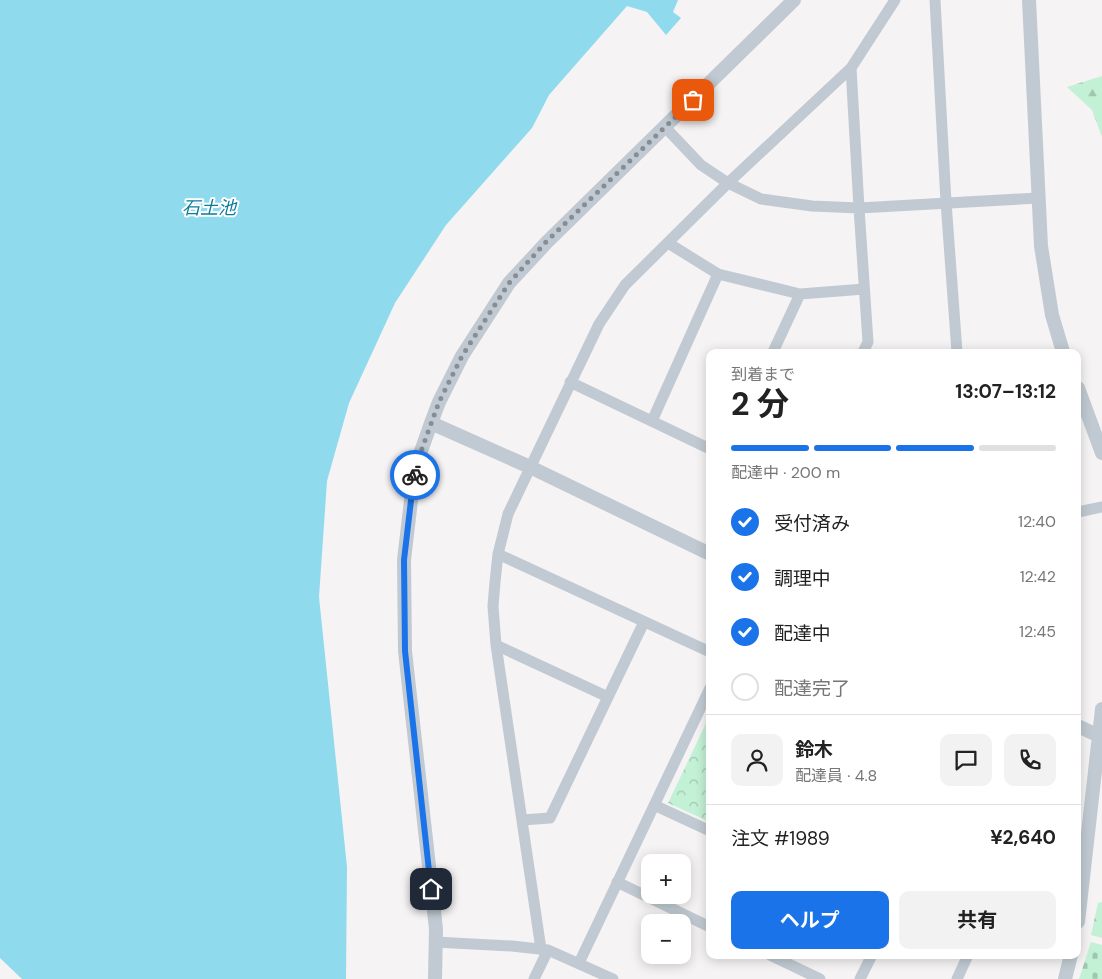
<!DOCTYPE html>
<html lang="ja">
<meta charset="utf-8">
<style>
:root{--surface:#fff;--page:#f2f2f2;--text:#222;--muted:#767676;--line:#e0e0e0;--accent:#1a73e8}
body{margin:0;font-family:"DM Sans","Noto Sans JP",sans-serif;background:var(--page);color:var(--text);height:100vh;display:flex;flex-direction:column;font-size:19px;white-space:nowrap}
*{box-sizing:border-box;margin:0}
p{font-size:16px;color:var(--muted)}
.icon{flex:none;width:28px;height:28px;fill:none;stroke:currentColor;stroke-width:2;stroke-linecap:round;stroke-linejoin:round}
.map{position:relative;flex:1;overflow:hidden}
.panel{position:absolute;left:706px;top:349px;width:375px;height:610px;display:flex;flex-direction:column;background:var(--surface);border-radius:10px;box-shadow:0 2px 12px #0003}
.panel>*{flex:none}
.fabs{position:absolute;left:641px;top:854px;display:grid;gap:10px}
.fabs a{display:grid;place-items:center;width:50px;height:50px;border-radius:10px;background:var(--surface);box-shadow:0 2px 12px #0003;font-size:25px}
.pin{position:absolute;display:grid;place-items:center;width:42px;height:42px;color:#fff;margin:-21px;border-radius:10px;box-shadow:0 2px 8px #0006}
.courier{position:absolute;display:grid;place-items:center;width:50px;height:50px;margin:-25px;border:4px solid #1a73e8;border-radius:50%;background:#fff;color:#222;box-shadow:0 1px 6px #0007}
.summary em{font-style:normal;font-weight:700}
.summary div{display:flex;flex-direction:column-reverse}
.summary{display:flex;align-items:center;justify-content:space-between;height:85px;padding:0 25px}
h1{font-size:32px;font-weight:700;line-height:38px}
.bar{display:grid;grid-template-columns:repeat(4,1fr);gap:8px 5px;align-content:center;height:60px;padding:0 25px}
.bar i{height:6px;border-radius:4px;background:var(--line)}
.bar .active{background:var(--accent)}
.bar p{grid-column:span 4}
.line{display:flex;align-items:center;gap:12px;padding:0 25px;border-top:1px solid var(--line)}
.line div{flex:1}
.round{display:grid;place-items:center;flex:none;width:52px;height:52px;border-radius:10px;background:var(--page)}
ol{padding:0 25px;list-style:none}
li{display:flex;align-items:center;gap:15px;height:55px}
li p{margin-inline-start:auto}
li .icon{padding:5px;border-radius:50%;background:var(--accent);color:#fff;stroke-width:4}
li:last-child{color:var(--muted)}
li i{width:28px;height:28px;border:2px solid var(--line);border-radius:50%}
.primary-button{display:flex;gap:10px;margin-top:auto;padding:10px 25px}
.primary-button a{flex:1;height:58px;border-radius:10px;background:var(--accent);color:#fff;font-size:20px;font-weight:700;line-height:58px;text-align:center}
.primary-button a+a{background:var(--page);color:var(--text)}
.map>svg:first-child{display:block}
</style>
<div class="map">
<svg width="1102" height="979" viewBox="0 0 1102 979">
<defs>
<pattern id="forest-firs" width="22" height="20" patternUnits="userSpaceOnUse" patternTransform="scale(1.25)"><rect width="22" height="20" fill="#c3f1d5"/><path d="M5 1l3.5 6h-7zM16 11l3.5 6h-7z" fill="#a0c6b0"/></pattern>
<pattern id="cemetery-stones" width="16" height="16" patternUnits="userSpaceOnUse" patternTransform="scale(1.25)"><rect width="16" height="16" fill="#c3f1d5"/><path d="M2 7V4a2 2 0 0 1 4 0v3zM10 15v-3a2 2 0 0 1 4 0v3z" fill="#a0c6b0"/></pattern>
<pattern id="park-crowns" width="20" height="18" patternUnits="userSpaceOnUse" patternTransform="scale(1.25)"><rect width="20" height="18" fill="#c3f1d5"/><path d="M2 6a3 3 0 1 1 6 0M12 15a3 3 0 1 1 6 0" fill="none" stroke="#a0c6b0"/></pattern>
</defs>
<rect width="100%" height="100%" fill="#f5f3f3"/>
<!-- forest -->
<path fill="url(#forest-firs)" d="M 1102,76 L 1102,137 L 1092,110 L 1067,87 Z
M 1102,902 L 1102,938 L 1091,935 L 1098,903 Z"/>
<!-- cemetery -->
<path fill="url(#cemetery-stones)" d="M 1091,942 L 1102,945 L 1102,979 L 1079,979 Z"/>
<!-- park -->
<path fill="url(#park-crowns)" d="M 710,715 L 710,822 L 668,803 Z"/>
<!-- water -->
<path fill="#90daee" d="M 0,0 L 678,0 L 673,12 L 681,18 L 666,35 L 647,12 L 627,6 L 549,95 L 532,128 L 446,225 L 395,303 L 349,403 L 327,481 L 319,597 L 347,867 L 346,979 L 22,979 L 0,958 Z"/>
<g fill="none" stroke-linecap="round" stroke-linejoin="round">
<!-- minor -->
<path stroke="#c1cad2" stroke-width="11" d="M 935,0 L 946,202 L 957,352
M 851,68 L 859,208 L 868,342 L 863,352
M 665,127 L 701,165 L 728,183 L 761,199 L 812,206 L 859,208 L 1038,198
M 668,243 L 718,274 L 800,294 L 864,289
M 773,352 L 800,294
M 570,382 L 710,449
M 652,421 L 718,274
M 1078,512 L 1102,507
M 498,554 L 710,652
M 496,645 L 608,697
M 654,805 L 710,831
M 522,820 L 550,818 L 644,622
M 617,882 L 710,927
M 435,942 L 512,946 L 548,950 L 613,979
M 541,949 L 496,645 L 493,606 L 495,582 L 498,554 L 508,514 L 599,324 L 625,285 L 728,183 L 851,68 L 895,0
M 770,955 L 820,979
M 579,963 L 710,688
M 534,979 L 548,950
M 860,979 L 872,955
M 957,979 L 968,955"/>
<!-- tertiary -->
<path stroke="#c1cad2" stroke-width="14" d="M 1029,0 L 1041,246 L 1052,315 L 1063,352
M 1078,388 L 1102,453
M 431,423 L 530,467 L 710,554
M 1078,726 L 1099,736
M 1078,922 L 1102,709
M 435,979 L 436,929 L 405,651 L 404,560 L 412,492 L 420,454 L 431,423 L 439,402 L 462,356 L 509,283 L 547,242 L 794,0
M 1065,979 L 1071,955"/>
</g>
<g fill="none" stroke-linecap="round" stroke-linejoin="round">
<!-- done -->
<path stroke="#868d94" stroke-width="5" stroke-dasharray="0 9" d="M 415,475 L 420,454 L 439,402 L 462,356 L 509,283 L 546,242 L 693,100"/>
<!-- route -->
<path stroke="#1a73e8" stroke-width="6" d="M 415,475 L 412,492 L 404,560 L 405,651 L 431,889"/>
</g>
<g text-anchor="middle" stroke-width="4" stroke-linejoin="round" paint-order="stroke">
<!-- water labels -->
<g font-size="18" font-style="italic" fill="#0c7c9b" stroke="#fff">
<text x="209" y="214">石土池</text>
</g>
</g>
</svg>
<div class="fabs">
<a>+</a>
<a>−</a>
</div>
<div class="pin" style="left:693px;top:100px;background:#ea580c"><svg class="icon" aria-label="bag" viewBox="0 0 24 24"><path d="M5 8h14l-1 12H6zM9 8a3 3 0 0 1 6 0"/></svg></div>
<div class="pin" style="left:431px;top:889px;background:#1f2937"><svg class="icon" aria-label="home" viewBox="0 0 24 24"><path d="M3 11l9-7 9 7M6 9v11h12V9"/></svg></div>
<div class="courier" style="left:415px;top:475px"><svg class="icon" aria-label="bike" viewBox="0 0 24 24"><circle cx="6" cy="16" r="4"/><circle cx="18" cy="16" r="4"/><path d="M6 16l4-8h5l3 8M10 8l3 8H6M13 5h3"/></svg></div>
<section class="panel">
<div class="summary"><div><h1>2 分</h1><p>到着まで</p></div><em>13:07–13:12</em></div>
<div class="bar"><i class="active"></i><i class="active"></i><i class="active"></i><i></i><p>配達中 · 200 m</p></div>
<ol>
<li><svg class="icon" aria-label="check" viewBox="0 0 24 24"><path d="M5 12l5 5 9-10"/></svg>受付済み<p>12:40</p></li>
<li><svg class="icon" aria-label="check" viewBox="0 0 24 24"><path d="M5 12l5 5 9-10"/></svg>調理中<p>12:42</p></li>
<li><svg class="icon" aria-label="check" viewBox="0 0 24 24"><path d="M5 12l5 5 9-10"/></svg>配達中<p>12:45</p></li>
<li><i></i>配達完了</li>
</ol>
<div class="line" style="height:90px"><a class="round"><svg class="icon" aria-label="person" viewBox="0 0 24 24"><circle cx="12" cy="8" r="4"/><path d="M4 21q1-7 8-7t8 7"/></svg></a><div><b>鈴木</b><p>配達員 · 4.8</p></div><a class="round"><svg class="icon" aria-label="chat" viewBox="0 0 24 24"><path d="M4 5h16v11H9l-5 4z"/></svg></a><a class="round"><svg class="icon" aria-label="phone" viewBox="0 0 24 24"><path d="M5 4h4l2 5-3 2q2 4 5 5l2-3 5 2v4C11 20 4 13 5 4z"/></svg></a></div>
<div class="line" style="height:65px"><div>注文 #1989</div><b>¥2,640</b></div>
<div class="primary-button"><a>ヘルプ</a><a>共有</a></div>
</section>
</div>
